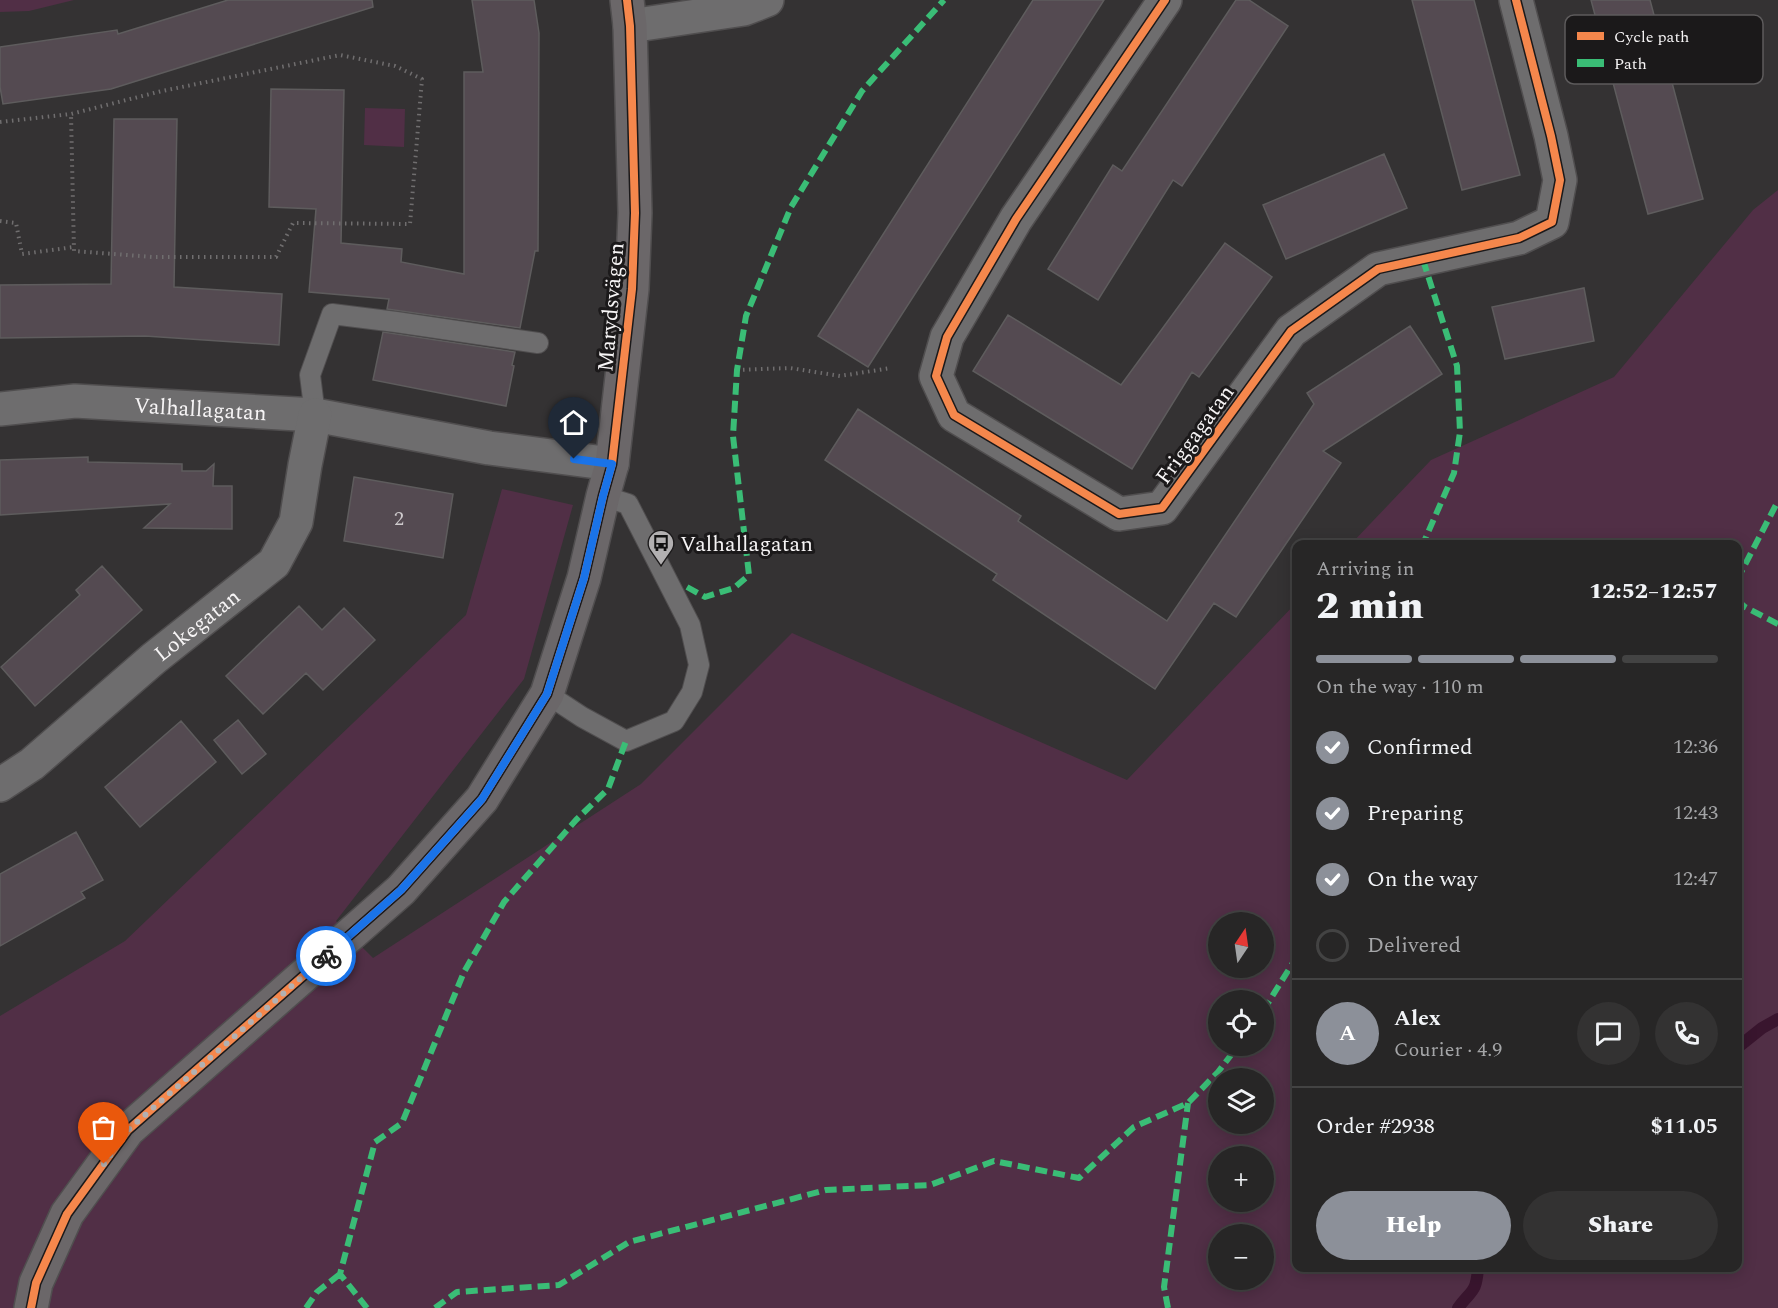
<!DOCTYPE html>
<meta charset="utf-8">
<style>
:root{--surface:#272626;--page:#333232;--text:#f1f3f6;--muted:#a4a5a7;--line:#434343;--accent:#8c9099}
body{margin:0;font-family:Spectral,serif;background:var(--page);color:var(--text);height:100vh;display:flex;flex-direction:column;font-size:22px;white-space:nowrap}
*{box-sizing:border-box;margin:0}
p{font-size:20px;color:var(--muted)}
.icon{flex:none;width:33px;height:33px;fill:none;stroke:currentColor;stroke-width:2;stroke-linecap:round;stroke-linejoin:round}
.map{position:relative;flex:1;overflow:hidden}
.panel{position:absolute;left:1292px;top:540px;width:450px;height:732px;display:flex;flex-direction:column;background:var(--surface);border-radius:12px;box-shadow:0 3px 15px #0003,0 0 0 2px var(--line)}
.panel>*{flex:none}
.needle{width:39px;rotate:13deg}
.tools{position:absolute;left:1208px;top:912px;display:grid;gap:12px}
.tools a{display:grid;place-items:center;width:66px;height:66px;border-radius:50%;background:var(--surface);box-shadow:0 3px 15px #0003,0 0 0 2px var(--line);font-size:30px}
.pin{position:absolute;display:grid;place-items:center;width:51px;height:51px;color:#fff;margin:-62px -26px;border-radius:50% 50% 50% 0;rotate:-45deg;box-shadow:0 0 6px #0007}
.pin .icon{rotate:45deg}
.courier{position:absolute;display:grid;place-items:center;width:60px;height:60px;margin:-30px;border:4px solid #1a73e8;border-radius:50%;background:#fff;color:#222;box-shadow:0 2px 8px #0007}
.overview em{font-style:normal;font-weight:800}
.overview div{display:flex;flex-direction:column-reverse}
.overview{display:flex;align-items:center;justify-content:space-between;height:102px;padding:0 24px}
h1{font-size:39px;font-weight:800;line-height:45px}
.bar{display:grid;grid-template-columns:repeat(4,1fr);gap:9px 6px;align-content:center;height:72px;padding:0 24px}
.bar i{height:8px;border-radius:4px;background:var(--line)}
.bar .active{background:var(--accent)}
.bar p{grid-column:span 4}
.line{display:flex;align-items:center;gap:15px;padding:0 24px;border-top:2px solid var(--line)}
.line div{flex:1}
.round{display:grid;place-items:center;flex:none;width:63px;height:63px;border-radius:32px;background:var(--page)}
ol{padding:0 24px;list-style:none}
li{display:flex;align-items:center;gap:18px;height:66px}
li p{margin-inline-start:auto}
li .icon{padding:6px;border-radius:50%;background:var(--accent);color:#fff;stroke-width:4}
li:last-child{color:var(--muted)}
li i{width:33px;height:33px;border:3px solid var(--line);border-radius:50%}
.cta{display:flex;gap:12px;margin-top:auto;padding:12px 24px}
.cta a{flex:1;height:69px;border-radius:36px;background:var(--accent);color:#fff;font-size:24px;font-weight:800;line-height:69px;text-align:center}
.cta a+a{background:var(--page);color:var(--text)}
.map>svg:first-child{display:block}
</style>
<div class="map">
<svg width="1778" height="1308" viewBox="0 0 1778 1308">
<rect width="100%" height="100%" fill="#343233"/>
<!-- green -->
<path fill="#512f46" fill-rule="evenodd" d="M 0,0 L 74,0 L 29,11 L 0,12 Z
M 365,108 L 405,109 L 404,147 L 364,145 Z
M 1778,190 L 1778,1308 L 0,1308 L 0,1016 L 125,941 L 466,615 L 502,489 L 573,505 L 524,679 L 336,921 L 373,958 L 641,784 L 792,633 L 1127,780 L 1296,603 L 1296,1268 L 1737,1268 L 1737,544 L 1351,544 L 1431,460 L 1614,377 L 1753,210 ZM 1218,922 L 1263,922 L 1263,968 L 1218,968 ZM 1218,1000 L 1263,1000 L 1263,1046 L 1218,1046 ZM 1218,1078 L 1263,1078 L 1263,1124 L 1218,1124 ZM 1218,1156 L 1263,1156 L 1263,1202 L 1218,1202 ZM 1218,1234 L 1263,1234 L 1263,1280 L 1218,1280 Z"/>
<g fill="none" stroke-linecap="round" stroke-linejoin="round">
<!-- stream -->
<path stroke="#39152e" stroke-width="12" d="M 1737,1048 L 1762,1028 L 1778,1019
M 1458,1308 C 1472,1289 1476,1294 1478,1268"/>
</g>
<!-- building -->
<path fill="#544a51" stroke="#5e5c5d" stroke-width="1.5" d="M 228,0 L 372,0 L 373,7 L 111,89 L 3,104 L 0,87 L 0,47 L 117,30 L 118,34 Z
M 472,0 L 534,0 L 539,33 L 538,251 L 535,251 L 520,328 L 387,309 L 389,299 L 309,292 L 316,209 L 269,207 L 271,89 L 344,90 L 341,243 L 402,249 L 401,262 L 464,274 L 464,72 L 483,72 Z
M 1033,0 L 1104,0 L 868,367 L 818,336 Z
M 1236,0 L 1249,0 L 1288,26 L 1182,186 L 1173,180 L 1098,300 L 1048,269 L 1113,165 L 1122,171 Z
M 1412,0 L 1474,0 L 1520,175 L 1462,190 Z
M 1591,0 L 1650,0 L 1703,199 L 1648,214 Z
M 114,119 L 177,119 L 174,287 L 282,294 L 279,345 L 145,336 L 0,338 L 0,285 L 111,284 Z
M 1384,154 L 1407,208 L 1286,259 L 1263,205 Z
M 1225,243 L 1272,277 L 1199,377 L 1192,372 L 1132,469 L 973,371 L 1008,315 L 1121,385 Z
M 1584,288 L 1594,341 L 1505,359 L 1492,307 Z
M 1410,326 L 1442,374 L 1323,451 L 1341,463 L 1236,617 L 1214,603 L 1155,689 L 993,580 L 997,574 L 825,460 L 858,409 L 1021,516 L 1018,521 L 1167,621 L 1314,404 L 1307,393 Z
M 383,332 L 515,352 L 512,365 L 514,366 L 506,406 L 373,380 Z
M 88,457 L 88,462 L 182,464 L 182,471 L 206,471 L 214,464 L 213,486 L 232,486 L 232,529 L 144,528 L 170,504 L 0,515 L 0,460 Z
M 354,477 L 453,494 L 443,558 L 344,541 Z
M 102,566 L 142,610 L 35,706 L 1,667 L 80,595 L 76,590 Z
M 299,606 L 322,630 L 344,608 L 375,640 L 323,690 L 306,673 L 263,714 L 226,676 Z
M 238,720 L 266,754 L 242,774 L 214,740 Z
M 181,721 L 216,762 L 140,827 L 105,787 Z
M 76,832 L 103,880 L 81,892 L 85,898 L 0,946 L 0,874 Z"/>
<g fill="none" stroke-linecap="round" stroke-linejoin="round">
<!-- lane casing -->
<g stroke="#504e4f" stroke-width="22">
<path id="lane" d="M 315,415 L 310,375 L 332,314 L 396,322 L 538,343
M 547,694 L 582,717 L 626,741 L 674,721 L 692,692 L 699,665 L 690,625 L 628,504 L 603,496"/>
</g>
<!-- street casing -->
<g stroke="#504e4f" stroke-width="36">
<g id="street">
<path d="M 1165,0 L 1016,219 L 947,337 L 936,376 L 954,415 L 1119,514 L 1162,508 L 1291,331 L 1378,269 L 1519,238 L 1552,222 L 1560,180 L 1551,136 L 1516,0"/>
<path d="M 630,26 L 744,9 L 767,0"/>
<path id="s1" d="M 0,409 L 75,401 L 315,415 L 489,448 L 612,464"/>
<path id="s2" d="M 0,785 L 32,764 L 153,659 L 274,563 L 296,522 L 305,465 L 315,415"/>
</g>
</g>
<!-- secondary casing -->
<g stroke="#504e4f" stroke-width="36">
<path id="secondary" d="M 31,1308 L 36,1283 L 67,1214 L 128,1130 L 401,890 L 482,799 L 547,694 L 584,578 L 603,496 L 612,464 L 632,289 L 635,213 L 630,26 L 627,0"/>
</g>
<!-- path -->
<path stroke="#706e6f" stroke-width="4" stroke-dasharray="1.5 4.5" stroke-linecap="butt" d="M 0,122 L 71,114 L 162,91 L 340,55 L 395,66 L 422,79 L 410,224 L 293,223 L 276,257 L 153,257 L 74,251 L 71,114
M 0,221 L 16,223 L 22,254 L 74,247
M 737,370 L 790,368 L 840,376 L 891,368"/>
<!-- lane -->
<use href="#lane" stroke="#6e6d6e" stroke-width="20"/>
<!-- street -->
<use href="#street" stroke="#6e6d6e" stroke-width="33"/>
<!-- secondary -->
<use href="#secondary" stroke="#6b6769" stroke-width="33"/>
<!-- quiet -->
<path stroke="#3abd76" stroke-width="6" stroke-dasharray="12 6" stroke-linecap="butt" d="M 1423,260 L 1457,366 L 1460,432 L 1454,473 L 1423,544
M 1737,580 L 1778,501
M 687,587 L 705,597 L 734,588 L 749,575 L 733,436 L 737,370 L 746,316 L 791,207 L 862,91 L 944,0
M 1737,600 L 1745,607 L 1778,624
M 1263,1011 L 1296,958
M 306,1308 L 317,1292 L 340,1274
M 367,1308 L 340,1274 L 375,1142 L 402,1123 L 464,972 L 504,902 L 576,820 L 608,789 L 626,741
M 435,1308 L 457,1292 L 559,1285 L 629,1242 L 826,1190 L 930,1185 L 994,1161 L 1079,1178 L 1134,1127 L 1188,1103 L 1218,1072 L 1238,1046
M 1168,1308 L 1164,1287 L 1188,1103"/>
<!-- cycleway casing -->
<g stroke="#1b191a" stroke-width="11">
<path id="cycleway" d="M 1165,0 L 1016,219 L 947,337 L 936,376 L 954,415 L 1119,514 L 1162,508 L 1291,331 L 1378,269 L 1519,238 L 1552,222 L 1560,180 L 1551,136 L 1516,0
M 31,1308 L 36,1283 L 67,1214 L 128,1130 L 401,890 L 482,799 L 547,694 L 584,578 L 603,496 L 612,464 L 632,289 L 635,213 L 630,26 L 627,0"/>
</g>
<!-- cycleway -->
<use href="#cycleway" stroke="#f5874c" stroke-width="8"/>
</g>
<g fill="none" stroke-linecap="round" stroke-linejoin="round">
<!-- done -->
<path stroke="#b2b0b1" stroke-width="6" stroke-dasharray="0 10.8" d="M 104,1164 L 128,1130 L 326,956"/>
<!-- route -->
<path stroke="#1a73e8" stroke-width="8" d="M 326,956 L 401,890 L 482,799 L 547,694 L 584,578 L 603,496 L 612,464 L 574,459"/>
</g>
<!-- icons -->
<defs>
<g id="bus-pin" transform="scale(1.35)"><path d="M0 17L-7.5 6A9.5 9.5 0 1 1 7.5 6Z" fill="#b2b0b1" stroke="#1b191a"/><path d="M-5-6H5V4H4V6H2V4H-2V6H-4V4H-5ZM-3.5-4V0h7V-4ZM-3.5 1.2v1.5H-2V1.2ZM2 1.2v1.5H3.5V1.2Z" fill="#111"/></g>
</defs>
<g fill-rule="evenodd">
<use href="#bus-pin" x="661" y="543"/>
</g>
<g text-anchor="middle" stroke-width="6" stroke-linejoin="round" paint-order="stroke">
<!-- number labels -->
<g font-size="20" fill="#cecacc">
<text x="399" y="525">2</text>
</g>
<!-- street labels -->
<g font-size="22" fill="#f6f4f5" stroke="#1b191a">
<text transform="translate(610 307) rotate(-85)" y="8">Marydsvägen</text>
<text dy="8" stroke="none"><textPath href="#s1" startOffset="201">Valhallagatan</textPath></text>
<text transform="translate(1194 434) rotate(-54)" y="8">Friggagatan</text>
<text dy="8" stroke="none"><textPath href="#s2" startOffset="254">Lokegatan</textPath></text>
</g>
<!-- poi labels -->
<g font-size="22" fill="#f6f4f5" stroke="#1b191a" text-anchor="start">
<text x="680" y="551">Valhallagatan</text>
</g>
</g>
<!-- legend -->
<rect x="1565" y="15" width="198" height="69" rx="9" fill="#1b191a" stroke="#5d5b5c" stroke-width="1.5"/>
<rect x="1577" y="32" width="27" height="8" fill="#f5874c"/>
<rect x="1577" y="59" width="27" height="8" fill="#3abd76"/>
<g font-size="16" fill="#f6f4f5">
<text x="1614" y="42">Cycle path</text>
<text x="1614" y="69">Path</text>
</g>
</svg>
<div class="tools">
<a><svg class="needle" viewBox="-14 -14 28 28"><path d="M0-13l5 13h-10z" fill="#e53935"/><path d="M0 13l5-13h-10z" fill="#a4a5a7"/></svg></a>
<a><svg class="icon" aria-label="locate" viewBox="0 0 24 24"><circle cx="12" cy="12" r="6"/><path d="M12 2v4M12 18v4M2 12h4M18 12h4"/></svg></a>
<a><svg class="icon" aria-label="layers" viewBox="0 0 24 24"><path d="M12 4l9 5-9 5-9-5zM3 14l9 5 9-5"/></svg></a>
<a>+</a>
<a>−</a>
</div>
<div class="pin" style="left:104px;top:1164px;background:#ea580c"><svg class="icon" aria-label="bag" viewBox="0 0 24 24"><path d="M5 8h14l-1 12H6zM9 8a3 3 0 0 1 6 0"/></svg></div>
<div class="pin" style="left:574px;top:459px;background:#1f2937"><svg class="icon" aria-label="home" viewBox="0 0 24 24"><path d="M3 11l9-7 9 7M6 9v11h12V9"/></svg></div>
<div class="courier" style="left:326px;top:956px"><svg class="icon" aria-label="bike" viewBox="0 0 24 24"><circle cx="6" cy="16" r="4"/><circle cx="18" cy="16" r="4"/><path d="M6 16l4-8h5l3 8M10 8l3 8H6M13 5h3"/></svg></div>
<section class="panel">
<div class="overview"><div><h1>2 min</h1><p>Arriving in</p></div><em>12:52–12:57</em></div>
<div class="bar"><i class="active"></i><i class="active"></i><i class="active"></i><i></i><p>On the way · 110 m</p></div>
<ol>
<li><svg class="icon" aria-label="check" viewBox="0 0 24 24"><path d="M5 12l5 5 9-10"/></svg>Confirmed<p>12:36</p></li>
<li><svg class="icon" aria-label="check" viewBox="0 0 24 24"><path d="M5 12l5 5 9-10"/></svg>Preparing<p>12:43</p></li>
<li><svg class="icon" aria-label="check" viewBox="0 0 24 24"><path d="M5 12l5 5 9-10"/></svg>On the way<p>12:47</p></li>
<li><i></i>Delivered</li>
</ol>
<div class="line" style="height:108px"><b class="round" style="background:var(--accent);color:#fff">A</b><div><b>Alex</b><p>Courier · 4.9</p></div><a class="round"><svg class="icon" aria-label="chat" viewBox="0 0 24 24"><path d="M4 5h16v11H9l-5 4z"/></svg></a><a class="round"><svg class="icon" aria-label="phone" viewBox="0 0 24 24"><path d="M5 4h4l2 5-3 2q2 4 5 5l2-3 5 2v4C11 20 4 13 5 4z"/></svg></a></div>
<div class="line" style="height:78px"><div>Order #2938</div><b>$11.05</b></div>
<div class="cta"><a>Help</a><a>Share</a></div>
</section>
</div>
